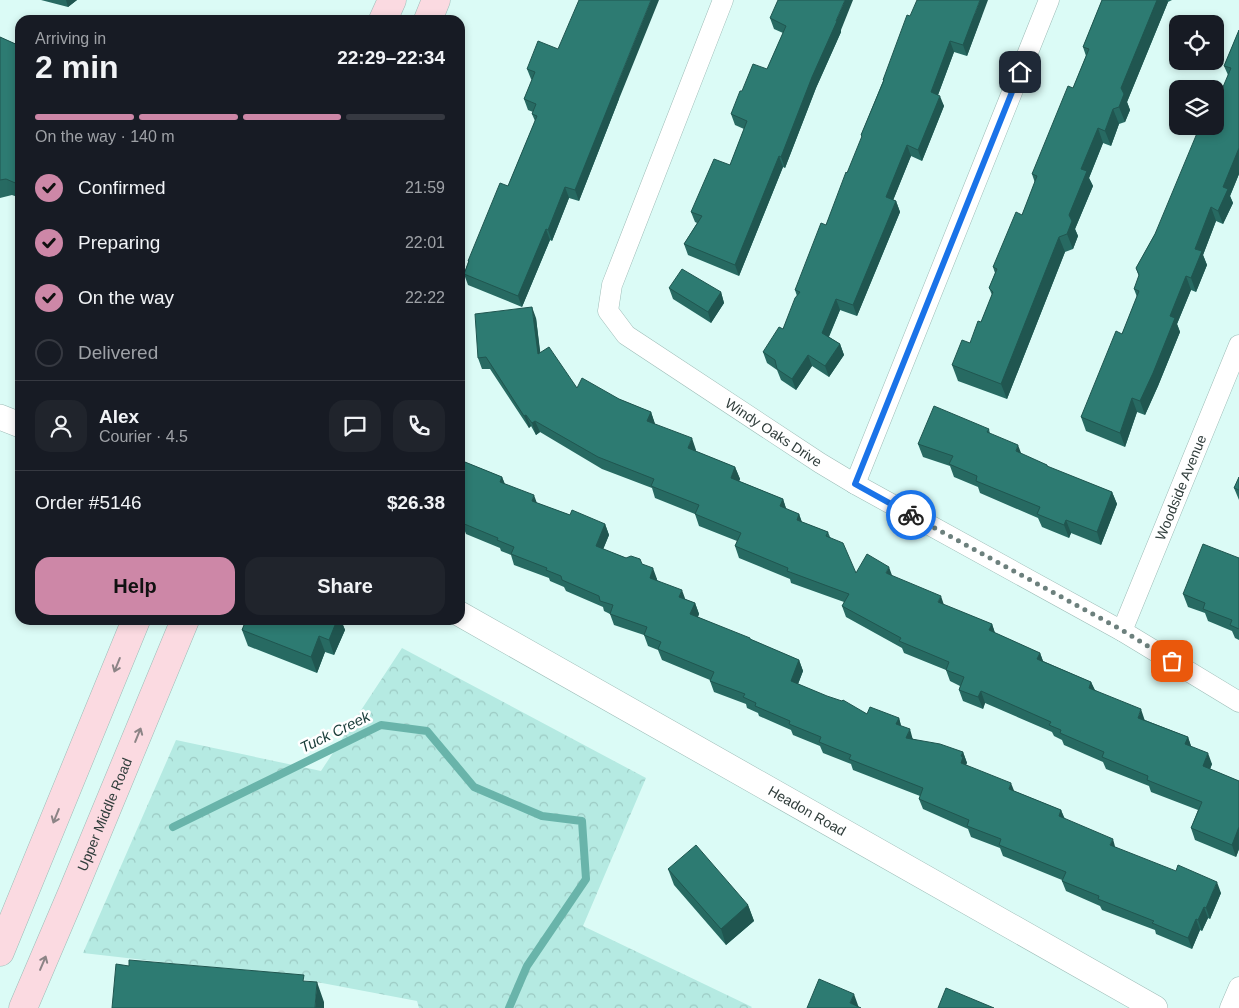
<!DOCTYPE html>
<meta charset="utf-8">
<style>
:root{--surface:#171b24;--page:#20242c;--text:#f1f3f6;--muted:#9ea1a6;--line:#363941;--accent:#cd87a7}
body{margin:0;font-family:Helvetica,sans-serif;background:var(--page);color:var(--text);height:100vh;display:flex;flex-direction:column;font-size:19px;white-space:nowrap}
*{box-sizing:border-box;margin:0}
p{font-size:16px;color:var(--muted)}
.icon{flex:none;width:28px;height:28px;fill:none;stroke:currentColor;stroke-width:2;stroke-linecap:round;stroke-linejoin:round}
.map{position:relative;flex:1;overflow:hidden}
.panel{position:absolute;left:15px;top:15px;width:450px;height:610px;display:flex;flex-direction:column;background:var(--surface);border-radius:15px;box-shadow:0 2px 8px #0003}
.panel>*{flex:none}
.fabs{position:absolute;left:1169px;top:15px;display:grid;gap:10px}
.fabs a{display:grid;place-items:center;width:55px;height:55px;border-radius:10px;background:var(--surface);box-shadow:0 2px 8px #0003;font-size:25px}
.pin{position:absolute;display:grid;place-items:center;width:42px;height:42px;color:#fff;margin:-21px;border-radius:10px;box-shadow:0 2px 8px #0006}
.courier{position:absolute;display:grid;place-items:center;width:50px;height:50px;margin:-25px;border:4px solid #1a73e8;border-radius:50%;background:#fff;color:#222;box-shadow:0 1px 6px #0007}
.headline em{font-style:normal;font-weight:700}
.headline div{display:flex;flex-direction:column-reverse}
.headline{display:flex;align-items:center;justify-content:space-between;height:85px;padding:0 20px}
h1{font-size:32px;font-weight:700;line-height:38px}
.bar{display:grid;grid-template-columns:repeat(4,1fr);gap:8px 5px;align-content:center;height:60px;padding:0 20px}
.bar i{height:6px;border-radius:4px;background:var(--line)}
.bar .active{background:var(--accent)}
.bar p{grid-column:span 4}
.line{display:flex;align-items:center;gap:12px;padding:0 20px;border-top:1px solid var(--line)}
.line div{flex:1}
.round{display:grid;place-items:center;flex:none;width:52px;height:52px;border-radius:15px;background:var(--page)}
ol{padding:0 20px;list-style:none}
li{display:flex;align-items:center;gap:15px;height:55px}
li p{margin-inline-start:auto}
li .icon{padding:5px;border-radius:50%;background:var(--accent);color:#111;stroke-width:4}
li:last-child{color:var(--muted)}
li i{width:28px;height:28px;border:2px solid var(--line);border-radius:50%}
.cta{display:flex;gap:10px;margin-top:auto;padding:10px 20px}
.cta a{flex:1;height:58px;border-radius:15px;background:var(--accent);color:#111;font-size:20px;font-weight:700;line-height:58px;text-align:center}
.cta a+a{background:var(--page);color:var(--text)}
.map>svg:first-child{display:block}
</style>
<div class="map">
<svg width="1239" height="1008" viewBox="0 0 1239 1008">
<defs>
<pattern id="forest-crowns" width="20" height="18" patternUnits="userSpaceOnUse" patternTransform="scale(1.25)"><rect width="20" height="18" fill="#b5eae2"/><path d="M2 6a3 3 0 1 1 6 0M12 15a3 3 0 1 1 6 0" fill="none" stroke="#9ccac3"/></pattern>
</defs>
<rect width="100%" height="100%" fill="#dbfbf6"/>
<!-- forest -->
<path fill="url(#forest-crowns)" d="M 402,648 L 646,778 L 583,926 L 752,1007 L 751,1008 L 419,1008 L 417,1001 L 285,976 L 83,953 L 176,740 L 321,771 Z"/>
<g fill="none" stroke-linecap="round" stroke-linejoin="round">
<!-- stream -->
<path stroke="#69b4aa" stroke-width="8" d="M 173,827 L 381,725 L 427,731 L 474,787 L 542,816 L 582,821 L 586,879 L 527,966 L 509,1008"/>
<!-- minor casing -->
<g stroke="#9dbcb7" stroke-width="21">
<g id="minor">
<path id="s1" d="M 723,0 L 612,285 L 608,311 L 626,335 L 820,463 L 855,484 L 1122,631 L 1239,702"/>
<path d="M 855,484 L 1049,0"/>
<path id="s2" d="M 1122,631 L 1239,345"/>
<path d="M 1230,1008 L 1239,987"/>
</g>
</g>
<!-- tertiary casing -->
<g stroke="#9dbcb7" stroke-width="26">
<g id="tertiary">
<path d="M 0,417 L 20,425"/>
<path id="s3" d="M 460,614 L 1155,1008"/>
</g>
</g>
<!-- secondary casing -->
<g stroke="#9dbcb7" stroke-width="29">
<g id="secondary">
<path d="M 383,20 L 392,0"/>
<path d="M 428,20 L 436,0"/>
<path d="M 0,952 L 136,620"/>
<path id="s4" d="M 23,1008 L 72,893 L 185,620"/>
</g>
</g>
<!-- minor -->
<use href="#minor" stroke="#fff" stroke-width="20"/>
<!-- tertiary -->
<use href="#tertiary" stroke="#fff" stroke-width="25"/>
<!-- secondary -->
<use href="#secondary" stroke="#fbdae1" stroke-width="28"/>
</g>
<!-- wall -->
<path fill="#276a62" d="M 41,0 L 77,0 L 68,7 Z
M 1102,0 L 1172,0 L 1168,2 L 1127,102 L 1130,110 L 1125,122 L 1119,124 L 1111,146 L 1103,143 L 1089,178 L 1093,186 L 1075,229 L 1078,236 L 1073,249 L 1065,252 L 1007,399 L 958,381 L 952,365 L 970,343 L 981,322 L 992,295 L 989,288 L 995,273 L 993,267 L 1022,215 L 1035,183 L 1032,174 L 1073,88 L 1086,56 L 1083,47 Z
M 982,15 L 967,56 L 954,52 L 938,95 L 944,106 L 922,161 L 911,156 L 893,200 L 896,201 L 900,212 L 857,316 L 840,310 L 829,337 L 840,344 L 844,355 L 829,377 L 812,366 L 796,390 L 781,380 L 777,370 L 767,363 L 763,352 L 783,329 L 797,296 L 795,290 L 826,225 L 862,138 L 861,135 L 883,81 L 883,80 L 910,16 Z
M 770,18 L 841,30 L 841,32 L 816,88 L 785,168 L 783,167 L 739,276 L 688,255 L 684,244 L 697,223 L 695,222 L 691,212 L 730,165 L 744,129 L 735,125 L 731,114 L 742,91 L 767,69 L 783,33 L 774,29 Z
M 1239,30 L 1239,174 L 1230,196 L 1233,203 L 1223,224 L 1216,221 L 1203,255 L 1207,265 L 1196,292 L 1191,290 L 1177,324 L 1180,332 L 1158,386 L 1145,415 L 1137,412 L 1125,447 L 1086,431 L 1081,417 L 1122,334 L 1137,297 L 1134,289 L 1139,276 L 1136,268 L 1215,126 L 1228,75 L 1224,66 Z
M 0,37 L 20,46 L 20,198 L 12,195 L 0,198 Z
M 558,49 L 619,99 L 579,201 L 569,198 L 552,241 L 550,240 L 522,307 L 468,285 L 464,274 L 468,262 L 468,261 L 508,186 L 535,121 L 532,114 L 533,112 L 528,110 L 524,99 L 532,80 L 531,79 L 527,69 Z
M 669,288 L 721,292 L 724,303 L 711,323 L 673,299 Z
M 536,318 L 540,353 L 577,388 L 619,399 L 651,412 L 655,424 L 696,450 L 695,451 L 735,467 L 740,479 L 739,481 L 783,499 L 786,509 L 799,514 L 802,522 L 828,532 L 830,537 L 856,573 L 892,576 L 944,605 L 992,624 L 995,633 L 1040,653 L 1043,661 L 1091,682 L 1095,690 L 1145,720 L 1188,737 L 1191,746 L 1212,764 L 1210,769 L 1239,781 L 1239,849 L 1236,857 L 1195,840 L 1191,828 L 1198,810 L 1151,792 L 1149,786 L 1106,769 L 1103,762 L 1064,745 L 1062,740 L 1054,736 L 1052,732 L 985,703 L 983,709 L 963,701 L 959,690 L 960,686 L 950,681 L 946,670 L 904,653 L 902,648 L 846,617 L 842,606 L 844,602 L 791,583 L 790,579 L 739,558 L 735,546 L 737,541 L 699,526 L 695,514 L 655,498 L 652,488 L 602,469 L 540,432 L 536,435 L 531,426 L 529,428 L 490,369 L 482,369 L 478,358 Z
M 989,429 L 990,434 L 1021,454 L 1047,465 L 1048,467 L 1112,492 L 1117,504 L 1101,545 L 1071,533 L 1069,538 L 1042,527 L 1038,518 L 980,493 L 978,487 L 954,477 L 950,466 L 923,457 L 918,444 Z
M 460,460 L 502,477 L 505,484 L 537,503 L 570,515 L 605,524 L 609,535 L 603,549 L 642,564 L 657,579 L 657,580 L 685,599 L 695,603 L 699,614 L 698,617 L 799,660 L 803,671 L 798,684 L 867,714 L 899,718 L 901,726 L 913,739 L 963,752 L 967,763 L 966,765 L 1014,791 L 1061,810 L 1065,819 L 1116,848 L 1221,893 L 1210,919 L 1208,918 L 1202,931 L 1200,930 L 1192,949 L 1156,934 L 1155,930 L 1102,910 L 1100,906 L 1066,891 L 1062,881 L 1062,880 L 1003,856 L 1000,848 L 971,837 L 968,829 L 923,809 L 919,799 L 920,796 L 853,770 L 851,764 L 823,753 L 820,746 L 793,735 L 791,730 L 759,716 L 758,713 L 747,708 L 746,704 L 714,692 L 710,681 L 710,680 L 662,660 L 658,650 L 648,646 L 644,635 L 614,625 L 610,614 L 604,611 L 603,607 L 566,591 L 564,587 L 550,581 L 549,578 L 514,565 L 511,555 L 501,551 L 500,548 L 466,534 L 463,526 L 460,525 Z
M 1239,477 L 1239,500 L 1234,488 Z
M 1239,558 L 1239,640 L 1235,638 L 1232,631 L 1208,621 L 1205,613 L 1188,607 L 1183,594 Z
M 246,620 L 341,620 L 345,630 L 334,655 L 325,652 L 317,673 L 248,646 L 242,630 Z
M 668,869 L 748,905 L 754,921 L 726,945 L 674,885 Z"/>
<!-- shaded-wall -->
<path fill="#205650" d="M 66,0 L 77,0 L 68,7 Z
M 651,0 L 659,0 L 619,99 L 579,201 L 575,190 Z
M 845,0 L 853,0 L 841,30 L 841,32 L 816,88 L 785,168 L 781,157 L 812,77 Z
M 980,0 L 988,0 L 967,56 L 963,45 Z
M 1157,0 L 1167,0 L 1168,2 L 1127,102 L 1130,110 L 1125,122 L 1119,107 L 1121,88 Z
M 950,41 L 954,52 L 935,103 L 931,92 Z
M 940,96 L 944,106 L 922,161 L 918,150 Z
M 1113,109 L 1119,124 L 1111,146 L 1105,131 Z
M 1098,128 L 1103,143 L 1089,178 L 1093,186 L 1075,229 L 1078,236 L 1073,249 L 1067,234 L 1069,215 L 1081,169 Z
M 907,145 L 911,156 L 890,208 L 886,197 Z
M 1239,148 L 1239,174 L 1230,196 L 1233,203 L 1223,224 L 1218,211 L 1223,187 Z
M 779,156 L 783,167 L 739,276 L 735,265 Z
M 565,187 L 569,198 L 552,241 L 548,230 Z
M 896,201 L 900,212 L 857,316 L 853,305 Z
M 1211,207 L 1216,221 L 1203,255 L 1207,265 L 1196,292 L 1191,278 L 1195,249 Z
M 546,229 L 550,240 L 522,307 L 518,296 Z
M 1059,237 L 1065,252 L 1007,399 L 1001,384 Z
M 1186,276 L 1191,290 L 1177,324 L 1180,332 L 1158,386 L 1145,415 L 1140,401 L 1170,316 Z
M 721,292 L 724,303 L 711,323 L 708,312 Z
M 836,299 L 840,310 L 826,343 L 822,333 Z
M 532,307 L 536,318 L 542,366 L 538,354 Z
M 840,344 L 844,355 L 829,377 L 825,366 Z
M 808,355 L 812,366 L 796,390 L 792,379 Z
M 1132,398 L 1137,412 L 1125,447 L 1120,433 Z
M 651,412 L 655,424 L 652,433 L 647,421 Z
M 526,415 L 531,426 L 529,428 L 524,416 Z
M 535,421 L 540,432 L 536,435 L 532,423 Z
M 692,438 L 696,450 L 692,460 L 688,448 Z
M 1018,445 L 1023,458 L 1016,451 Z
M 735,467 L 740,479 L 736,489 L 731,478 Z
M 502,477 L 506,488 L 500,482 Z
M 1112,492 L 1117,504 L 1101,545 L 1097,532 Z
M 534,495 L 538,506 L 532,501 Z
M 783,499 L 787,511 L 780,506 Z
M 799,514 L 803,526 L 797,520 Z
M 1066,520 L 1071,533 L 1069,538 L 1064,525 Z
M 605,524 L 609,535 L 600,557 L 596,546 Z
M 889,567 L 893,578 L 886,573 Z
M 653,568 L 657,579 L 654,589 L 650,578 Z
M 682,590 L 686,601 L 679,597 Z
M 941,596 L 945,608 L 938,602 Z
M 695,603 L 699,614 L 694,625 L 690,614 Z
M 337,620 L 341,620 L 345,630 L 334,655 L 329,640 Z
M 992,624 L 996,636 L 989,630 Z
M 319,636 L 325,652 L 317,673 L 311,657 Z
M 1040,653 L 1044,664 L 1037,659 Z
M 799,660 L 803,671 L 795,692 L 791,681 Z
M 1091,682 L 1096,693 L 1089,688 Z
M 981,691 L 985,703 L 983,709 L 978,697 Z
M 1141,709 L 1145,721 L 1138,718 Z
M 899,718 L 902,729 L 896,724 Z
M 910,729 L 913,740 L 906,738 Z
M 1188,737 L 1192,749 L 1185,744 Z
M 963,752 L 967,763 L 966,764 L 967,768 L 961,763 L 961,756 Z
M 1208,753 L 1212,764 L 1207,777 L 1203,766 Z
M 1011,783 L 1015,793 L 1009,789 Z
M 1061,810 L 1065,821 L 1059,816 Z
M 1239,827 L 1239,849 L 1236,857 L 1232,845 Z
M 1113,839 L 1116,850 L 1110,845 Z
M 1217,882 L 1221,893 L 1210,919 L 1206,908 Z
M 748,905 L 754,921 L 726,945 L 721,929 Z
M 1204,907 L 1208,918 L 1202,931 L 1198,920 Z
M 1196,919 L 1200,930 L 1192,949 L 1188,938 Z
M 317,982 L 324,1002 L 324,1008 L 315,1008 Z
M 854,994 L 859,1008 L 850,1003 Z"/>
<!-- building -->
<path fill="#2d7b72" stroke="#205650" d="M 579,0 L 651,0 L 575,190 L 565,187 L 548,230 L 546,229 L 518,296 L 464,274 L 469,261 L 468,261 L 500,183 L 508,186 L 537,116 L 532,114 L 536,104 L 524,99 L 535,72 L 527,69 L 538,41 L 558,49 Z
M 778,0 L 845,0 L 836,21 L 837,21 L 812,77 L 781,157 L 779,156 L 735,265 L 684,244 L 702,216 L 691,212 L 714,159 L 730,165 L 747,121 L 731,114 L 740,91 L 742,91 L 753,64 L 767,69 L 786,26 L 770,18 Z
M 917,0 L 980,0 L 963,45 L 950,41 L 931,92 L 940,96 L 918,150 L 907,145 L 886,197 L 896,201 L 853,305 L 836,299 L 822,333 L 840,344 L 825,366 L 808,355 L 792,379 L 777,369 L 775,360 L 763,352 L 779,327 L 783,329 L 795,298 L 800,292 L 795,290 L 821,223 L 826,225 L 846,172 L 847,173 L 862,136 L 861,135 L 884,80 L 883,80 L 907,15 L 910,16 Z
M 1102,0 L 1157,0 L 1121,88 L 1124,94 L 1119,107 L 1113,109 L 1105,131 L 1098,128 L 1081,169 L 1087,171 L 1069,215 L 1072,221 L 1067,234 L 1059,237 L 1001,384 L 952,365 L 962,340 L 970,343 L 978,321 L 981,322 L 993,292 L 989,288 L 997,269 L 993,267 L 1016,212 L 1022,215 L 1037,176 L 1032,174 L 1068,86 L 1073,88 L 1089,49 L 1083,47 Z
M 1239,30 L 1239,148 L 1223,187 L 1228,189 L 1218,211 L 1211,207 L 1195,249 L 1202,251 L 1191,278 L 1186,276 L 1170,316 L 1175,318 L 1153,373 L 1140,401 L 1132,398 L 1120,433 L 1081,417 L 1116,331 L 1122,334 L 1139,291 L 1134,289 L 1139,275 L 1136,268 L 1155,234 L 1200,126 L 1215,126 L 1215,106 L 1231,68 L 1224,66 Z
M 0,37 L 20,46 L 20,185 L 6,179 L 0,180 Z
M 682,269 L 721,292 L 708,312 L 669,288 Z
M 532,307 L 538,354 L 549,347 L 577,388 L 582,378 L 619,399 L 651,412 L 647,421 L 692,438 L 688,448 L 735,467 L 731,478 L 783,499 L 780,506 L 799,514 L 797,520 L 828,532 L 826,536 L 843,543 L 856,573 L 867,554 L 889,567 L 886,573 L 941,596 L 938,602 L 992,624 L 989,630 L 1040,653 L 1037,659 L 1091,682 L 1089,688 L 1141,709 L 1138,718 L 1188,737 L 1185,744 L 1208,753 L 1203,766 L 1239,781 L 1239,827 L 1232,845 L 1191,828 L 1202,802 L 1147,780 L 1148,776 L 1102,757 L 1104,752 L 1060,733 L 1061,730 L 1049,725 L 1051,722 L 981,691 L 978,697 L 959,690 L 964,677 L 946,670 L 949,662 L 899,641 L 901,638 L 842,606 L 849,594 L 787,571 L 788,568 L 735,546 L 741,533 L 695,514 L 699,505 L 651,486 L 654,479 L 598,457 L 535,421 L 532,423 L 526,415 L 524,416 L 486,357 L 478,358 L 475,314 Z
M 934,406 L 989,429 L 987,432 L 1018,445 L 1016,451 L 1047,465 L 1047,466 L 1112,492 L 1097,532 L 1066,520 L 1064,525 L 1037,514 L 1040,507 L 976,481 L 977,476 L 949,464 L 953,456 L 918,444 Z
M 460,460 L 502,477 L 500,482 L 534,495 L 532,501 L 570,515 L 572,510 L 605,524 L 596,546 L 626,558 L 631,556 L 640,559 L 642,564 L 653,568 L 650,578 L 682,590 L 679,597 L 695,603 L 690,614 L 750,638 L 750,639 L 799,660 L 791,681 L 827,696 L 842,701 L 843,700 L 867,714 L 870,707 L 899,718 L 896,724 L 910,729 L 906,738 L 940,744 L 963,752 L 961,756 L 963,757 L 961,763 L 1011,783 L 1009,789 L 1061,810 L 1059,816 L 1113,839 L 1110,845 L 1176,871 L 1178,865 L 1217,882 L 1206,908 L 1204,907 L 1198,920 L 1196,919 L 1188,938 L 1152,923 L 1154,921 L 1098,899 L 1099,896 L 1062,881 L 1066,872 L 999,845 L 1001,839 L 967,826 L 969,820 L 919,799 L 923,788 L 849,759 L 851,755 L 819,742 L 821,737 L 789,724 L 790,721 L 755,706 L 756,703 L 743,697 L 745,694 L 710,681 L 714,672 L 658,649 L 661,642 L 644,635 L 647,627 L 610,614 L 613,605 L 600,601 L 599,596 L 562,580 L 561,576 L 546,570 L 547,568 L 511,554 L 514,547 L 497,540 L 498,538 L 462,523 L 464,518 L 460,516 Z
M 1239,477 L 1239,490 L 1234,488 Z
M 1203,544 L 1239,558 L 1239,629 L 1230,625 L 1232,620 L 1203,609 L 1205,603 L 1183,594 Z
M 246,620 L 337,620 L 329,640 L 319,636 L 311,657 L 242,630 Z
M 696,845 L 748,905 L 721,929 L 668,869 Z
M 129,960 L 304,975 L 303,981 L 317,982 L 315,1008 L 112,1008 L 116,964 L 129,966 Z
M 819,979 L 854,994 L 850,1003 L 861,1008 L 807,1008 Z
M 946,988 L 994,1008 L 938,1008 Z"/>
<!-- one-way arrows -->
<defs><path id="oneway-shaft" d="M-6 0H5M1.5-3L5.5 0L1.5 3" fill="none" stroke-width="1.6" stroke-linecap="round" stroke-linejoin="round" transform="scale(1.25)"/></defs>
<g stroke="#8c8486">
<use href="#oneway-shaft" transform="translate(117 665) rotate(112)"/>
<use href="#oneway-shaft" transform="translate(138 735) rotate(-68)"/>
<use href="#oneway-shaft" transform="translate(56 816) rotate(112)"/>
<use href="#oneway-shaft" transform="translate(43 963) rotate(-67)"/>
</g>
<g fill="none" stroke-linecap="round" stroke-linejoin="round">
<!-- done -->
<path stroke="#6c807d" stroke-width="5" stroke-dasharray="0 9" d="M 911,515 L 1122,630 L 1172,661"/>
<!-- route -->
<path stroke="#1a73e8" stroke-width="6" d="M 911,515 L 855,484 L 1020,72"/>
</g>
<g text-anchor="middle" stroke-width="5" stroke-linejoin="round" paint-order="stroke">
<!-- street labels -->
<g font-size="14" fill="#313e3c" stroke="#fff">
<text dy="5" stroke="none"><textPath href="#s1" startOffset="539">Windy Oaks Drive</textPath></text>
<text dy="5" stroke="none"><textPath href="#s2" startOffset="155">Woodside Avenue</textPath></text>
<text dy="5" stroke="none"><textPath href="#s3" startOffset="399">Headon Road</textPath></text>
<text dy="5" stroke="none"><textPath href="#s4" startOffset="210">Upper Middle Road</textPath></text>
</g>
<!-- water labels -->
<g font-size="15" font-style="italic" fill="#183c38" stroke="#fff">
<text transform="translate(335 732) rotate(-26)" y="5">Tuck Creek</text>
</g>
</g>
</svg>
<div class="fabs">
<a><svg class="icon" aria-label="locate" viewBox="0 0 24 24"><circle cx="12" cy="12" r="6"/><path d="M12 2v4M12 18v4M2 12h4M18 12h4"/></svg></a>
<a><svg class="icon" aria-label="layers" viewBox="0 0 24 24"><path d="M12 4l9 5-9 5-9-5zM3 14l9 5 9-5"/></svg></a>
</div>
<div class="pin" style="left:1172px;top:661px;background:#ea580c"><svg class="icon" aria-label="bag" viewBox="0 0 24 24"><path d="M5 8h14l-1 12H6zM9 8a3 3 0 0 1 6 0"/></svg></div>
<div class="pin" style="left:1020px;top:72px;background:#1f2937"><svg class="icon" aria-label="home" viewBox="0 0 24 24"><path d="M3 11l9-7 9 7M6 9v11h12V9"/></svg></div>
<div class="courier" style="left:911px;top:515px"><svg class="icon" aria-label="bike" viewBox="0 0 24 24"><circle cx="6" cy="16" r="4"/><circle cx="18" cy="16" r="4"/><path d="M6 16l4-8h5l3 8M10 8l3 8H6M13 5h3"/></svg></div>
<section class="panel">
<div class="headline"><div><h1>2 min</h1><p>Arriving in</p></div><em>22:29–22:34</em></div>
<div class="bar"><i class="active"></i><i class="active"></i><i class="active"></i><i></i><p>On the way · 140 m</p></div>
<ol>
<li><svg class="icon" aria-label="check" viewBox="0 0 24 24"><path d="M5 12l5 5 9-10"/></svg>Confirmed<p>21:59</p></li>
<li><svg class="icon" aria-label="check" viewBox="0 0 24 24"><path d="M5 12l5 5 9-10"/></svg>Preparing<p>22:01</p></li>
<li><svg class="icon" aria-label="check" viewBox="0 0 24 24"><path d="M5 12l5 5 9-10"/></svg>On the way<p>22:22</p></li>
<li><i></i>Delivered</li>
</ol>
<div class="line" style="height:90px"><a class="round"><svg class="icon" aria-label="person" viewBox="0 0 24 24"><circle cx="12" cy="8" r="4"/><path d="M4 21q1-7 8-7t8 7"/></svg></a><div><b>Alex</b><p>Courier · 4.5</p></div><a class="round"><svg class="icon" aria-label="chat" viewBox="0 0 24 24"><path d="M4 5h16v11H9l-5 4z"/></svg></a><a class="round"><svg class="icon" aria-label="phone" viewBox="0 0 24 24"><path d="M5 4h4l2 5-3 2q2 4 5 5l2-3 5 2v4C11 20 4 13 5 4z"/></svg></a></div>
<div class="line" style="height:65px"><div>Order #5146</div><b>$26.38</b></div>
<div class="cta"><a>Help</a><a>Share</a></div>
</section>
</div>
